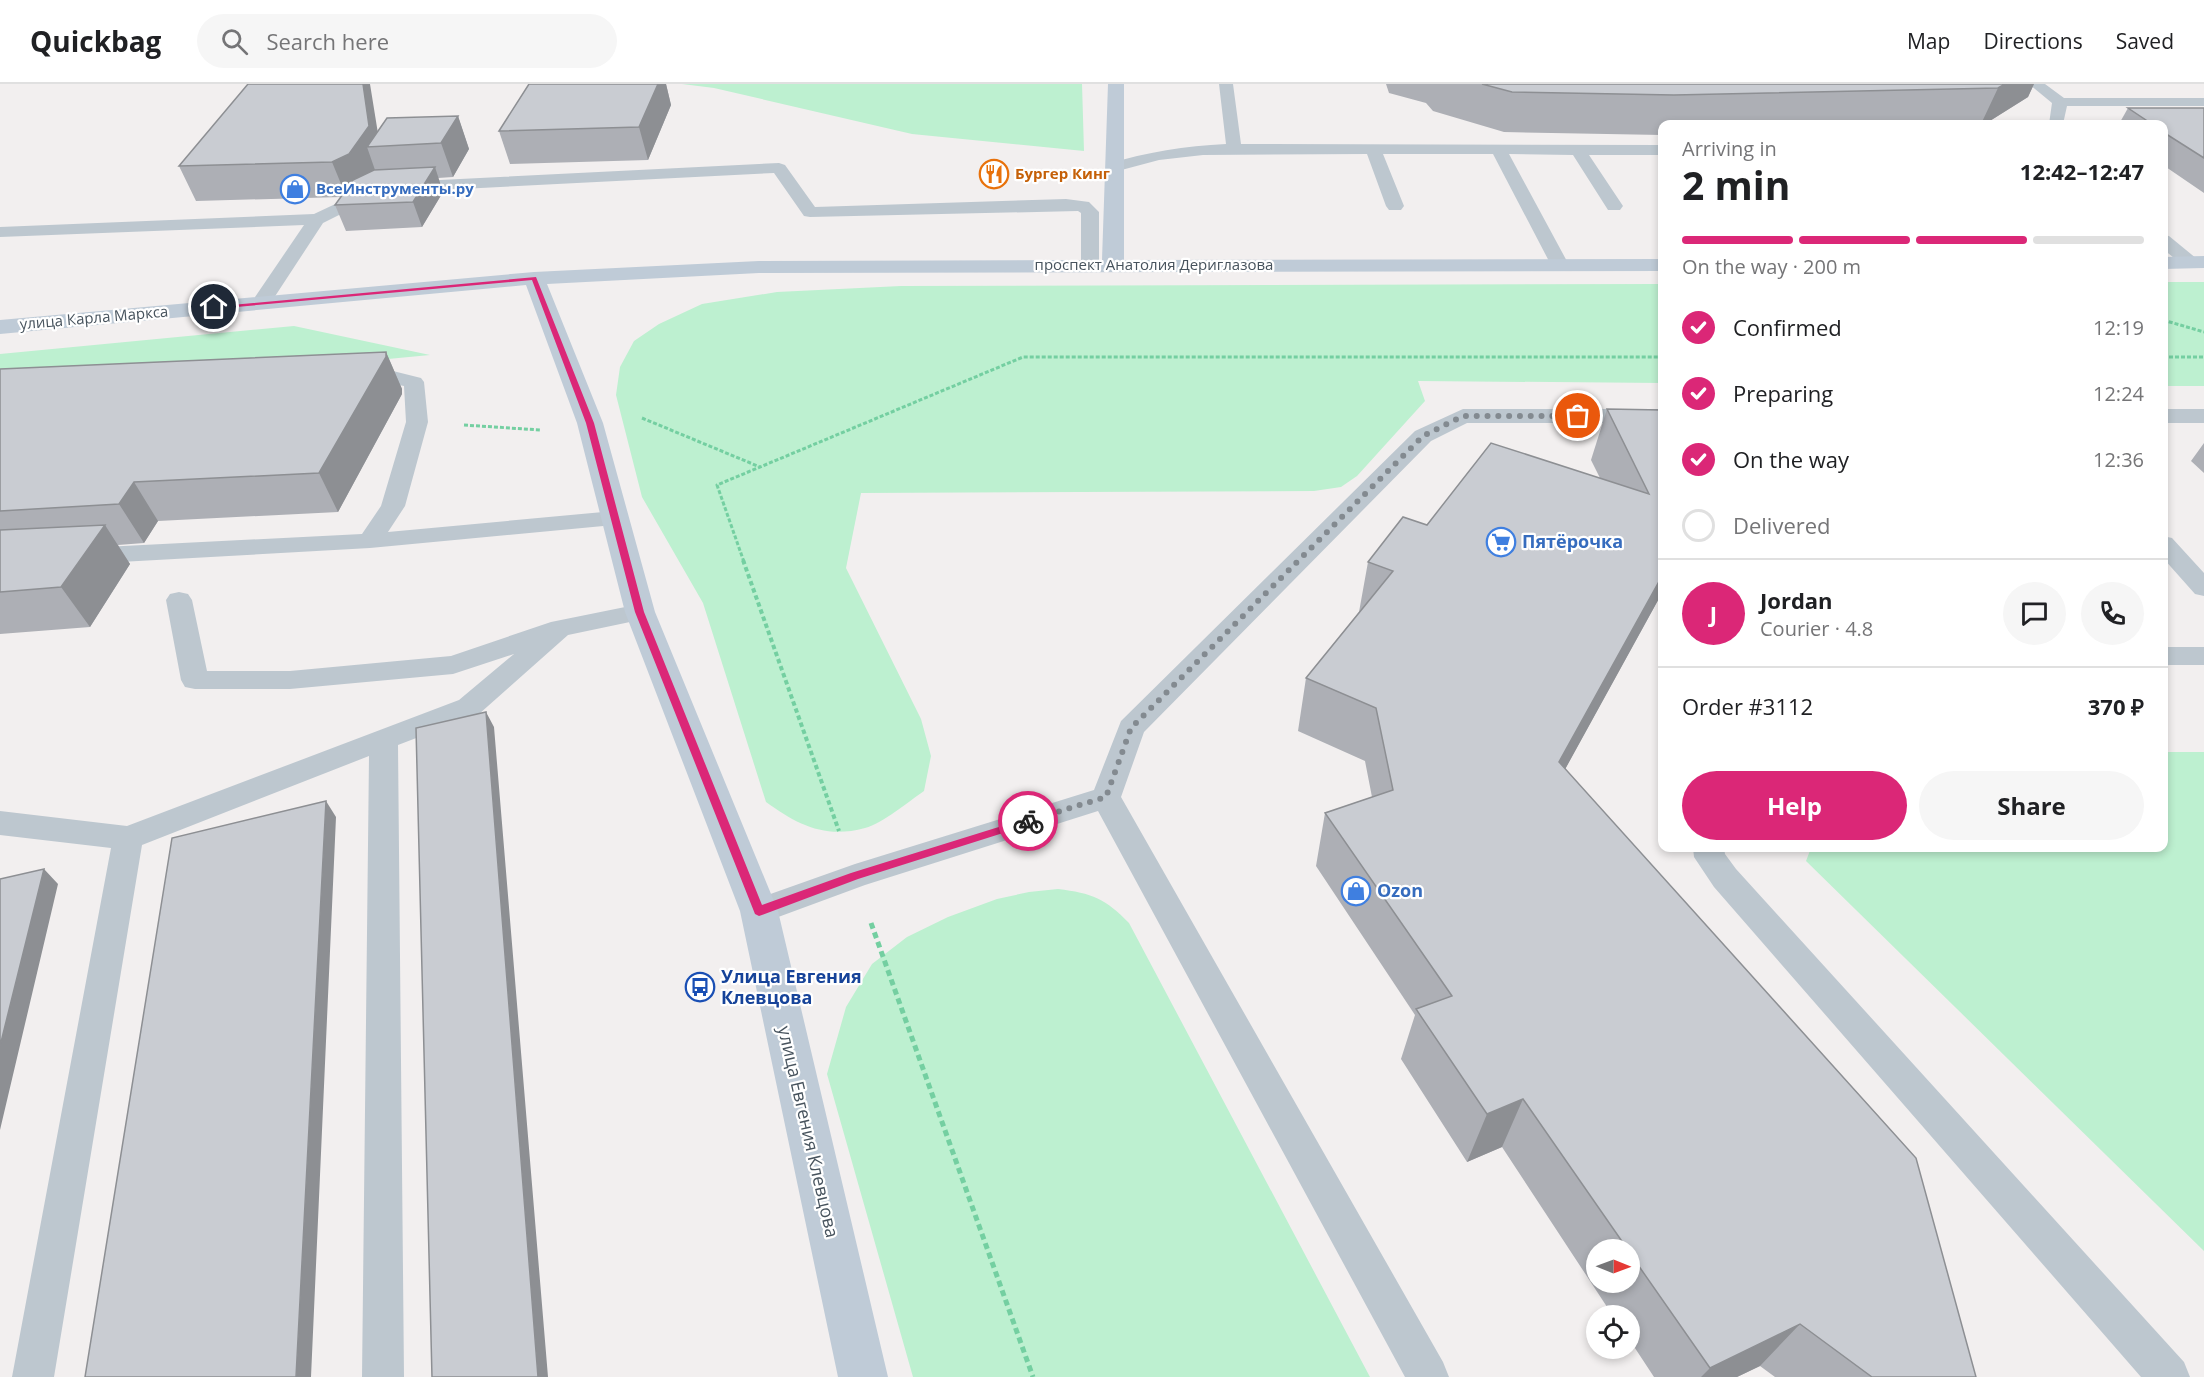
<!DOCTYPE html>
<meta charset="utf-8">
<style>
:root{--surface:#fff;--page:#f6f6f6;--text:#202124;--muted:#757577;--line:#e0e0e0;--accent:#db2777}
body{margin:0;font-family:"Open Sans",sans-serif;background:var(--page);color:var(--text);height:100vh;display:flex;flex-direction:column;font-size:22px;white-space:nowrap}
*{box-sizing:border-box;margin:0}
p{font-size:20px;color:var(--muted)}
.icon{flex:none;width:33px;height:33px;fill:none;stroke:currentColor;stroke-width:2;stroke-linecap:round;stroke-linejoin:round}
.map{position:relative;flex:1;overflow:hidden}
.drawer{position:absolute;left:1658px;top:36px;width:510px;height:732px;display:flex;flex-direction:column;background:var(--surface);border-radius:12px;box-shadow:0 3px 9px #0003}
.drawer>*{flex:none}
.needle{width:39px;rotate:91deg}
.tools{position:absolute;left:1586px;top:1155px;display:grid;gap:12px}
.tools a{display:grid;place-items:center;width:54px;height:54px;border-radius:50%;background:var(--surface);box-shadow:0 3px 9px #0003;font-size:30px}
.pin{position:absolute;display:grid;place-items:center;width:51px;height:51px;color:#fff;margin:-26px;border:3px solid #fff;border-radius:50%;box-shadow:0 2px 6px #0007}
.courier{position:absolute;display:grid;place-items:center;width:60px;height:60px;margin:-30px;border:4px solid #db2777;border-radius:50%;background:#fff;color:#222;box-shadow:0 2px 8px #0007}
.head em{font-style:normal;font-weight:700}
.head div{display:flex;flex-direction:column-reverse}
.head{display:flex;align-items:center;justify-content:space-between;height:102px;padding:0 24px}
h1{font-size:39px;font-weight:700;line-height:45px}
.bar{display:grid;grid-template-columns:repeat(4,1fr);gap:9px 6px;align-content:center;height:72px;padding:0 24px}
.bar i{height:8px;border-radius:4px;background:var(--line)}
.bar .on{background:var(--accent)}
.bar p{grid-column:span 4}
.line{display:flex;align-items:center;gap:15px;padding:0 24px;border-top:2px solid var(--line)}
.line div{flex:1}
.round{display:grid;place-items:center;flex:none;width:63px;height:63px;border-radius:32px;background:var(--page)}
ol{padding:0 24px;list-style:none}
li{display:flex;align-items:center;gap:18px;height:66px}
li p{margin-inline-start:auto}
li .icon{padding:6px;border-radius:50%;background:var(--accent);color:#fff;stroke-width:4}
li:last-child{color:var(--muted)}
li i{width:33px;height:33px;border:3px solid var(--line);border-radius:50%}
.button{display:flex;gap:12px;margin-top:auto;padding:12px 24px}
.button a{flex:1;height:69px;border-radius:36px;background:var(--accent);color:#fff;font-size:24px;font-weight:700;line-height:69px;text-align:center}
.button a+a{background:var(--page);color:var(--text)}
header{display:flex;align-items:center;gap:36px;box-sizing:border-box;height:84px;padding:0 30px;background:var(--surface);border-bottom:2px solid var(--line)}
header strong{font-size:28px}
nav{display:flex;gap:33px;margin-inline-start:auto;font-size:21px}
.search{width:420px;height:54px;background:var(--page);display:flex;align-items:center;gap:15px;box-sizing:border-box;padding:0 21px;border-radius:33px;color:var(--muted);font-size:22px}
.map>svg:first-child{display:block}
</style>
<header>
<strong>Quickbag</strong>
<div class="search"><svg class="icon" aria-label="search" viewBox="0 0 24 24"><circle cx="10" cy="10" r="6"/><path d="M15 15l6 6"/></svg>Search here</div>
<nav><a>Map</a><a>Directions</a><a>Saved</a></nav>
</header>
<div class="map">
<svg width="2204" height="1293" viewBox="0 0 2204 1293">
<rect width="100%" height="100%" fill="#f2efef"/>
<!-- green -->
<path fill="#bdf0d0" d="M 682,0 L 1082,0 L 1084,67 L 912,50 L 714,4 Z
M 2163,198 L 2204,198 L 2204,302 L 2163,302 Z
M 1662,200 L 1662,299 L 1418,297 L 1425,317 L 1357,392 L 1341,403 L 1314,407 L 861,409 L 846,484 L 921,635 L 931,672 L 924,707 C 908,718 883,739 865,744 C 825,755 798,741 766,718 L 703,519 L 642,413 L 616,311 L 620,283 L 634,257 L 659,240 L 702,220 L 777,208 L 901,202 Z
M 294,242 L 430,271 L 0,312 L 0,270 Z
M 2163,668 L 2204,668 L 2204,1167 L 1806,777 L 1811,764 L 2163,764 Z
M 1058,805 C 1092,809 1106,815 1129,839 L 1370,1293 L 913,1293 L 827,990 L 846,923 L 872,880 L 907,853 L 948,833 L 997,815 L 1029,808 Z"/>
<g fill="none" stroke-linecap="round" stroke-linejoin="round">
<!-- path-far2 -->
<path stroke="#74cfa1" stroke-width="3" stroke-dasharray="4 2" stroke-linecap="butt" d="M 2163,236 L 2204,248
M 2163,273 L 2204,273
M 642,334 L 760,383
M 464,341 L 540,346
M 744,478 L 717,401 L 1023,273 L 1662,273"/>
<!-- path-far1 -->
<path stroke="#74cfa1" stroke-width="4" stroke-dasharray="4.5 3" stroke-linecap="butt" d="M 743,476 L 839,747"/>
<!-- path -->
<path stroke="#74cfa1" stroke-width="5" stroke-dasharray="6 4" stroke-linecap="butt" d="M 871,839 L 1033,1293"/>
<!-- lane -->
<path fill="#bdc7cf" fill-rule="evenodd" d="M 1219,0 L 1233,0 L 1241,60 L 1662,61 L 1662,71 L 1589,71 L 1623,122 L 1620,126 L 1608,126 L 1573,71 L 1509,70 L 1569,181 L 1567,185 L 1553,185 L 1551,181 L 1493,70 L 1383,70 L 1404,122 L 1401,126 L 1389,126 L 1386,122 L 1367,70 L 1203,71 L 1159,76 L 1114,88 L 1108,86 L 1106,83 L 1108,80 C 1147,68 1185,62 1226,60 Z
M 2029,0 L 2045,0 L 2064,14 L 2204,14 L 2204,22 L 2067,22 L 2063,40 L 2049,40 L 2052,19 Z
M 779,79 L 785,81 L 815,123 L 1066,115 L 1089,118 L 1099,128 L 1099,181 L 1097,185 L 1083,185 L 1081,181 L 1081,129 L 1078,127 L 810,133 L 804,132 L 774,89 L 383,109 L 323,139 L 268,223 L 254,223 L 251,219 L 304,141 L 0,153 L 0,143 L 314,130 L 380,99 Z
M 2163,151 L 2169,152 L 2197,175 L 2200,179 L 2197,183 L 2185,183 L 2163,165 Z
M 389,286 L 421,294 L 424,298 L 428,338 L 405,422 L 388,448 L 614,427 L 622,429 L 626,434 L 622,439 L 614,441 L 370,464 L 84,480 L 75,477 L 72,472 L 75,467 L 84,464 L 362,450 L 381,422 L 406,338 L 404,302 C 386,298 369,303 353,298 L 350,294 L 353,290 Z
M 1463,325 L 1662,325 L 1662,339 L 1467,339 L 1431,357 L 1144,648 L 1121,713 L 1443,1278 L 1449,1293 L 1405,1293 L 1098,727 L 865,801 L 759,840 L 748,836 L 743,827 L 748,818 L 855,780 L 1094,706 L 1121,637 L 1415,347 Z
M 2163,325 L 2204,325 L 2204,339 L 2163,339 Z
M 2163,452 L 2172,454 L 2204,489 L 2204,512 L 2195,510 L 2163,474 Z
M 179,508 L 188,510 L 192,516 L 207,587 L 290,587 L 451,572 L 551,538 L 640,520 L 649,522 L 653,528 L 649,534 L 568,551 L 479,630 L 398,661 L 404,1293 L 362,1293 L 369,672 L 142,761 L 54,1293 L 12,1293 L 111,764 L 0,751 L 0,727 L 127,742 L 459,616 L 514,570 L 453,590 L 290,605 L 195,605 L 185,603 L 181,596 L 166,516 L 170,510 Z
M 2163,563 L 2204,563 L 2204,581 L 2163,581 Z
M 1693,764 L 1724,764 L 1725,770 L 1736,785 L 2184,1278 L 2190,1293 L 2141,1293 L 1714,803 L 1694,773 Z"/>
<!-- secondary -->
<path fill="#bfcbd7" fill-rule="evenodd" d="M 1108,0 L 1124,0 L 1124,176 L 1662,175 L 1662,187 L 759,189 L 547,200 L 603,339 L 655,528 L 778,827 L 888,1293 L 838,1293 L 740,827 L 625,528 L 577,339 L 526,201 L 0,250 L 0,236 L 534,188 L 759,177 L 1102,176 Z
M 2204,172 L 2204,184 L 2163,185 L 2163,173 Z"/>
</g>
<!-- wall -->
<path fill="#adafb5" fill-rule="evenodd" d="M 529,0 L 666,0 L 671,21 L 648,76 L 510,80 L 499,47 Z
M 1386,0 L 2034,0 L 2028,13 L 1985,40 L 1662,40 L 1662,51 L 1504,48 L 1433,27 L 1426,19 L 1389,9 Z
M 2128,24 L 2204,24 L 2204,109 L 2163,81 L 2163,40 L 2119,40 Z
M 458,32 L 469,65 L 453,93 L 438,94 L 443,108 L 422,143 L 346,147 L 335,121 L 341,113 L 196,117 L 179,82 L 378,47 Z
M 386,268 L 402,305 L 402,310 L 338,428 L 158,437 L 144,459 L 118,461 L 130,480 L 90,543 L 0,550 L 0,285 Z
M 1607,325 L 1662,326 L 1662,509 L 1565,685 L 1976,1293 L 1775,1293 L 1760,1282 L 1737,1293 L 1654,1293 L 1629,1255 L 1629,1232 L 1613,1232 L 1502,1063 L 1467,1078 L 1401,975 L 1415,931 L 1316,782 L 1325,729 L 1372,713 L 1365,677 L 1298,647 L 1306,594 L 1359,528 L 1368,478 L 1427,441 L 1600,394 L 1591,376 ZM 1596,1166 L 1629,1166 L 1629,1198 L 1596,1198 Z
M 2204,359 L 2204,389 L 2191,377 Z"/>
<!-- shaded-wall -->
<path fill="#8d8f93" d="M 363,0 L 370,0 L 380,62 L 367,63 L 375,86 L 362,105 L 346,112 L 332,78 Z
M 658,0 L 666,0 L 671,21 L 648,76 L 639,43 Z
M 2005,0 L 2034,0 L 2028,13 L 1985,40 L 1981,40 L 1998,4 Z
M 458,32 L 469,65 L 453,93 L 441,59 Z
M 435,83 L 443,108 L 422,143 L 413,118 Z
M 386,268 L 402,305 L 402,310 L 338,428 L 319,389 Z
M 134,398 L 158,437 L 144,459 L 119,420 Z
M 105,441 L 130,480 L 90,543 L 61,503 Z
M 1662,492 L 1662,509 L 1540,731 L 1559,678 Z
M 486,628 L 494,643 L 548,1293 L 538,1293 Z
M 326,717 L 336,733 L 311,1293 L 296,1293 Z
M 44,785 L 58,800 L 0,1046 L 0,962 Z
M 1523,1015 L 1502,1063 L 1467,1078 L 1487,1030 Z
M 1800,1240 L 1760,1282 L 1737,1293 L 1701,1293 L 1710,1284 Z"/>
<!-- building -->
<path fill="#c9ccd2" stroke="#8d8f93" stroke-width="1.5" d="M 248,0 L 363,0 L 369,42 L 349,70 L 332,78 L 179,82 Z
M 529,0 L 658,0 L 639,43 L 499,47 Z
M 1482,0 L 2005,0 L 1998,4 L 1674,11 L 1512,8 Z
M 2128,24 L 2204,24 L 2204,74 L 2163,48 L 2163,40 L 2152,40 Z
M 458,32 L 441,59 L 367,63 L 387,34 Z
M 435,83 L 413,118 L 335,121 L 353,96 L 374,86 Z
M 386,268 L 386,273 L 319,389 L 134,398 L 119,420 L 0,427 L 0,285 Z
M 1607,325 L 1662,326 L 1662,492 L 1559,678 L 1916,1074 L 1976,1293 L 1872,1293 L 1800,1240 L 1710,1284 L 1629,1168 L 1629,1166 L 1628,1166 L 1523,1015 L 1487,1030 L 1416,925 L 1452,912 L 1325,729 L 1393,706 L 1376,624 L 1306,594 L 1393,487 L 1368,478 L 1403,433 L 1427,441 L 1491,359 L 1649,410 Z
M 105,441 L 61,503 L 0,508 L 0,446 Z
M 486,628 L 538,1293 L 432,1293 L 416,644 Z
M 326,717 L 296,1293 L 85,1293 L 172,754 Z
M 44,785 L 0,962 L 0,795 Z"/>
<!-- route -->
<path fill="#db2777" d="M 536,193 L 594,339 L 644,528 L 762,821 L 851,789 L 1028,734 L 1031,735 L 1031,740 L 858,795 L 759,832 L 755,830 L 635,528 L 586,339 L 532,196 L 214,225 L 210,223 Z"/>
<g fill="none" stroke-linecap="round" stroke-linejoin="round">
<!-- done -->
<path stroke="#838a90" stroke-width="6" stroke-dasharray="0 10.8" d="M 1028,737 L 1106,713 L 1131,644 L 1423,352 L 1463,332 L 1578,332"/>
</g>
<!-- icons -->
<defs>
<g id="restaurant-ring" transform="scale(1.5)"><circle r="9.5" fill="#fff" stroke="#e8710a" stroke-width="1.5"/><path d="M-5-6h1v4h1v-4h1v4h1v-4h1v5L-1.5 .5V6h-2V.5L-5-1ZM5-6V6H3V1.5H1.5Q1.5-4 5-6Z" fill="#e8710a"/></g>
<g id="shop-ring" transform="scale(1.5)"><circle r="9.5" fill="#fff" stroke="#3f7fe0" stroke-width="1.5"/><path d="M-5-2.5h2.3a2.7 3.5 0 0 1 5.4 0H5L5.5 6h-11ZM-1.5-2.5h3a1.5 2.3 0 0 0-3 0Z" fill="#3f7fe0"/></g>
<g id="supermarket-ring" transform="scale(1.5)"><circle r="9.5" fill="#fff" stroke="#3f7fe0" stroke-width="1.5"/><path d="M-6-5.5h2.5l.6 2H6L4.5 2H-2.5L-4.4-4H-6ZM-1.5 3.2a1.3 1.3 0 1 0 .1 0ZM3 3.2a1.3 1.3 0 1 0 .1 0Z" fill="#3f7fe0"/></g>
<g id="bus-ring" transform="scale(1.5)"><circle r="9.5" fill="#fff" stroke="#1a4fb4" stroke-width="1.5"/><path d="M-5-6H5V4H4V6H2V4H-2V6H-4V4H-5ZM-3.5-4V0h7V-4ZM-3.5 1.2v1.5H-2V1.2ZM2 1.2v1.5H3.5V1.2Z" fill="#1a4fb4"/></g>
</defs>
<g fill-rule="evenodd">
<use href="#restaurant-ring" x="994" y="90"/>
<use href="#shop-ring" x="295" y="105"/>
<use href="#supermarket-ring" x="1501" y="458"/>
<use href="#shop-ring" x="1356" y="807"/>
<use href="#bus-ring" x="700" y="903"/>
</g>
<g text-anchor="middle" stroke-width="4.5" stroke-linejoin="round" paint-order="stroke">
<!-- far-food labels -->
<g font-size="15" font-weight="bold" fill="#c56008" stroke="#fff" text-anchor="start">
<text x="1015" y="95">Бургер Кинг</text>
</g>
<!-- far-shop labels -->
<g font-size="15" font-weight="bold" fill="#366cbe" stroke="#fff" text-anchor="start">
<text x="316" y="110">ВсеИнструменты.ру</text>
</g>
<!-- far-street labels -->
<g font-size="15" fill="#47535d" stroke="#fff">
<text x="1154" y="186">проспект Анатолия Дериглазова</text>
<text transform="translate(94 234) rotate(-5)" y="5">улица Карла Маркса</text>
</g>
<!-- shop labels -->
<g font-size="18" font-weight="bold" fill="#366cbe" stroke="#fff" text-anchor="start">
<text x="1522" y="464">Пятёрочка</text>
<text x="1377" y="813">Ozon</text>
</g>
<!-- transit labels -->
<g font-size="18" font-weight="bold" fill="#164399" stroke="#fff" text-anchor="start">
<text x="721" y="899">Улица Евгения<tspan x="721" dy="21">Клевцова</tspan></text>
</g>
<!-- street labels -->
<g font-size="18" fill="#47535d" stroke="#fff">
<text transform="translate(808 1048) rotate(77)" y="6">улица Евгения Клевцова</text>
</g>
</g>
</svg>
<div class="tools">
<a><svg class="needle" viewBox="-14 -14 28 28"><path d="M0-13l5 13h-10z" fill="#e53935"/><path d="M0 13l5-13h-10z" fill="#757577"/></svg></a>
<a><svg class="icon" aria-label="locate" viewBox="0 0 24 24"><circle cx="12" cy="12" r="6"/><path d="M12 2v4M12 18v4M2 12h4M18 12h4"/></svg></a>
</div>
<div class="pin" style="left:1578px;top:332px;background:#ea580c"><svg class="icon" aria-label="bag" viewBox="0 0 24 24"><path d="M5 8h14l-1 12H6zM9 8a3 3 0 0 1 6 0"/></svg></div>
<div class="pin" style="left:214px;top:223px;background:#1f2937"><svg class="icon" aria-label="home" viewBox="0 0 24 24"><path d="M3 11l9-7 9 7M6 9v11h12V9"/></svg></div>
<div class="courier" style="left:1028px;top:737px"><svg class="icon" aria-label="bike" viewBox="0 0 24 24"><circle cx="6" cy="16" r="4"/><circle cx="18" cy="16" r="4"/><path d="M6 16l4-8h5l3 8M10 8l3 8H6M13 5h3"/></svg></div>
<section class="drawer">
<div class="head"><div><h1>2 min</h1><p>Arriving in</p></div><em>12:42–12:47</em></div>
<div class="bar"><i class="on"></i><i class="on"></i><i class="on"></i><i></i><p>On the way · 200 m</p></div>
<ol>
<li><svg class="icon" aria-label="check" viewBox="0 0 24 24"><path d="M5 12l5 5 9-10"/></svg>Confirmed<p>12:19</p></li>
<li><svg class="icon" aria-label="check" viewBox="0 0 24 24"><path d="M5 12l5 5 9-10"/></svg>Preparing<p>12:24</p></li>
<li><svg class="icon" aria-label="check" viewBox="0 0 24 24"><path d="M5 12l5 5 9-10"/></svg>On the way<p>12:36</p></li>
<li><i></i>Delivered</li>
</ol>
<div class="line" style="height:108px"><b class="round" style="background:var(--accent);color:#fff">J</b><div><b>Jordan</b><p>Courier · 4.8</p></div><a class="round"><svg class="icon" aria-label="chat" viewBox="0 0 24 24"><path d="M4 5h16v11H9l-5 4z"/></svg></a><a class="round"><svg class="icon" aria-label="phone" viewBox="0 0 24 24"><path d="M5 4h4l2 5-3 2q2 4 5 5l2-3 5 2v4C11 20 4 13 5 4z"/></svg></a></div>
<div class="line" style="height:78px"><div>Order #3112</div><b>370 ₽</b></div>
<div class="button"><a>Help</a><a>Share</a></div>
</section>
</div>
